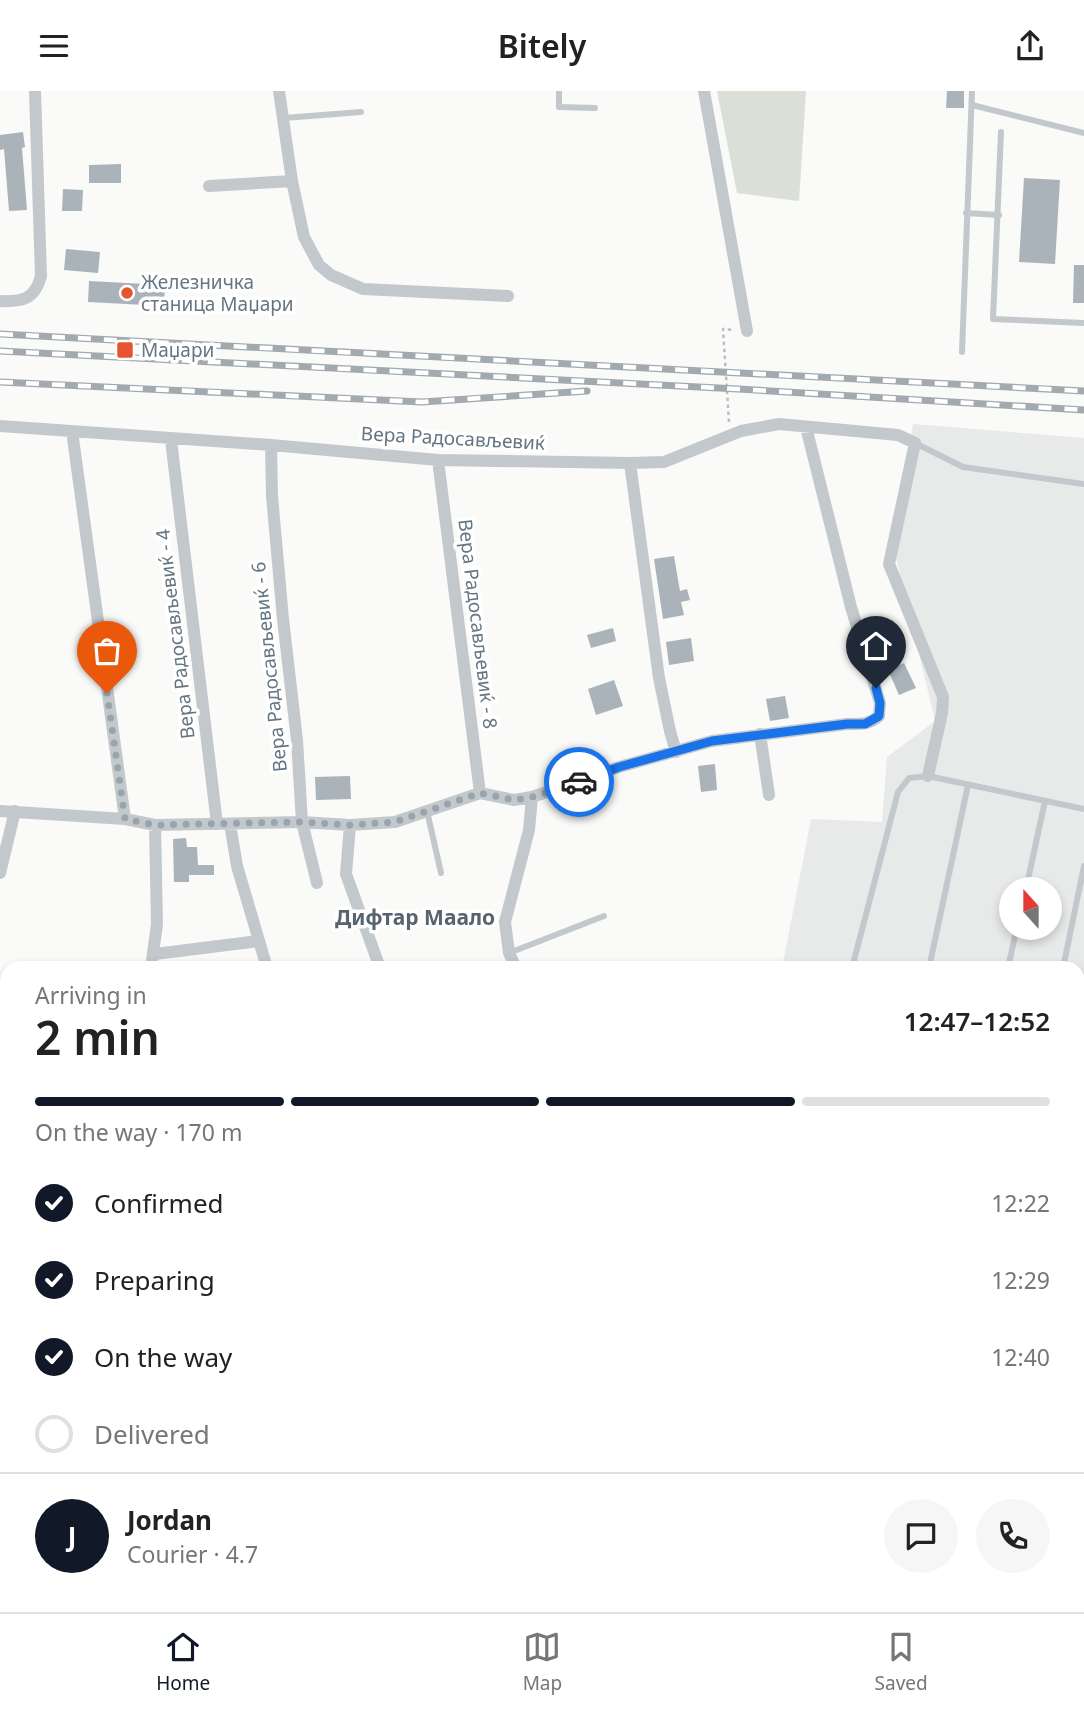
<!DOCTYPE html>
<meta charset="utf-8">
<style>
:root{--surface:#fff;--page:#f6f6f6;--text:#222;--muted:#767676;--line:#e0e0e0;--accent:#111827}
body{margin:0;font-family:"Noto Sans",sans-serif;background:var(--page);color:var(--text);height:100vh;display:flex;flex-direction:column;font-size:26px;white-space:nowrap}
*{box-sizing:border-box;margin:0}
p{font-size:23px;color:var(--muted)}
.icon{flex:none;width:38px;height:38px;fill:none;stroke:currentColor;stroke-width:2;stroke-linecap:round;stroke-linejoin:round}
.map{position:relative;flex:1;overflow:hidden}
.panel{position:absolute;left:0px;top:870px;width:1085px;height:653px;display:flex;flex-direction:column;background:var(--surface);border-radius:21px 21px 0 0;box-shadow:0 4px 10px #0003}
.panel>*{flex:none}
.needle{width:46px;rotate:339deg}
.tools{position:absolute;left:999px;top:786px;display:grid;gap:14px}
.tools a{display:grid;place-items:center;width:63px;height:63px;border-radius:50%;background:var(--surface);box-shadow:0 4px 10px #0003;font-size:35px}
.pin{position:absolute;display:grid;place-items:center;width:60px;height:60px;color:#fff;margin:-72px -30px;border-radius:50% 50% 50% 0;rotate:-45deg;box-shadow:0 0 7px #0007}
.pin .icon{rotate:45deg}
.courier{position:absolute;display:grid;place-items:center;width:70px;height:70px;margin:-35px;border:5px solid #1a73e8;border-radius:50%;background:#fff;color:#222;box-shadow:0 2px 9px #0007}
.head em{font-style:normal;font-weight:600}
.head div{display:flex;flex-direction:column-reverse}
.head{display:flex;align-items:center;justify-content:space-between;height:119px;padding:0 35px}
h1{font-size:46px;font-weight:600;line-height:52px}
.bar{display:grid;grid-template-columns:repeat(4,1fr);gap:10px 7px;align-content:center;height:84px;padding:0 35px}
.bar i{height:9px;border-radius:5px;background:var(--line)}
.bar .active{background:var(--accent)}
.bar p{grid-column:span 4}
.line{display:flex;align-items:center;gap:18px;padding:0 35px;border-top:2px solid var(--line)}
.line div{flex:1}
.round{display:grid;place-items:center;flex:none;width:74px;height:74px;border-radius:37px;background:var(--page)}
ol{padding:0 35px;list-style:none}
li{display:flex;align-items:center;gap:21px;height:77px}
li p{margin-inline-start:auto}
li .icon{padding:7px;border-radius:50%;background:var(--accent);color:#fff;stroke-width:4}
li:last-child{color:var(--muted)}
li i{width:38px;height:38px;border:4px solid var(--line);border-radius:50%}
header{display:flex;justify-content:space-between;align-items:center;height:91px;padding:0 35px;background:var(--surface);font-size:32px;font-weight:600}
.tab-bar{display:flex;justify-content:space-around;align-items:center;height:98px;border-top:2px solid var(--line);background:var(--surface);font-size:19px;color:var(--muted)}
.tab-bar a{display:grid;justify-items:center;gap:4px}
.tab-bar .active{color:var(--accent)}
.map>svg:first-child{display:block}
</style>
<header><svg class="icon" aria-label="menu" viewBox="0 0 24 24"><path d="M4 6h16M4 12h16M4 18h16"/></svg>Bitely<svg class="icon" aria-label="share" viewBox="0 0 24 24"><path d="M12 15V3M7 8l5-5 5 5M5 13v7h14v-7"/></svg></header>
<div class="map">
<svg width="1084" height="1521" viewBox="0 0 1084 1521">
<rect width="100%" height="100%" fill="#fafaf8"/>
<!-- built -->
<path fill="#e8e9e9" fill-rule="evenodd" d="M 913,333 L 1084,347 L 1084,1462 L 1078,1461 L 1078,877 L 782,877 L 811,728 L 882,731 L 887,666 L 935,630 L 892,450 ZM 1012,798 L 1050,798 L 1050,836 L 1012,836 Z
M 0,1242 L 7,1243 L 7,1516 L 572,1516 L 571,1521 L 0,1521 Z"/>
<!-- green -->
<path fill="#dadfd7" d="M 717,0 L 806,0 L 799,110 L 737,102 Z
M 572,1516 L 996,1516 L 993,1521 L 571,1521 Z"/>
<!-- building -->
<path fill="#aab3b9" d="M 947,0 L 964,0 L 964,17 L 946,17 Z
M 23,41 L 25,56 L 22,57 L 27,119 L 9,120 L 4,58 L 0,59 L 0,44 Z
M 121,73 L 121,92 L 89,92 L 89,74 Z
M 1024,87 L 1060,89 L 1055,173 L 1019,171 Z
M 63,98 L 83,99 L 82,120 L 62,120 Z
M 66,158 L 100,161 L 98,182 L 64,179 Z
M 1074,174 L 1084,174 L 1084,212 L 1073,212 Z
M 89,190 L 165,194 L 164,215 L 88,211 Z
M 674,465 L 680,500 L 687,498 L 690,509 L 681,511 L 684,524 L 663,528 L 654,468 Z
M 613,537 L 616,550 L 591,557 L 587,544 Z
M 691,547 L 694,570 L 669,574 L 666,551 Z
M 904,572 L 916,597 L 899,604 L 888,579 Z
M 614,589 L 623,615 L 596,624 L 588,598 Z
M 785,605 L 789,627 L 770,630 L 766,608 Z
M 715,673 L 717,699 L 701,701 L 698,675 Z
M 350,685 L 351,708 L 316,709 L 315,686 Z
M 186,747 L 187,756 L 197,756 L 198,774 L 214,774 L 214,784 L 189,784 L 189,791 L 174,791 L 173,748 Z"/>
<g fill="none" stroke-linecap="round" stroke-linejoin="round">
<!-- path -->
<path stroke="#bbbfc2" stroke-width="2.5" stroke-dasharray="3.5 3.5" stroke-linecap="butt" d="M 729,331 L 723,238 L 735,239"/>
<!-- service -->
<path stroke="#c3c8cc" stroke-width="6" d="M 559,0 L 559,16 L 595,17
M 972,14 L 1084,42
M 284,27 L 361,21
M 1001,41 L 993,228 L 1084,232
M 966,122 L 999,124
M 962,261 L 972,0
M 915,352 L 963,376 L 1084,393
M 427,720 L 441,782
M 1026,798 L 1045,710
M 509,862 L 604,825
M 852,877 L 898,701 L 909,687 L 928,685 L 1084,718
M 929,877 L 968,694
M 1008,877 L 1017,836
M 1063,877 L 1084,775
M 1078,1014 L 1084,984
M 1078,1090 L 1084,1090
M 6,1227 L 4,1248 L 7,1258
M 154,1521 L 155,1516
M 561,1521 L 562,1516"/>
<!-- minor -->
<path stroke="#c3c8cc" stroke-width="12" d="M 279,0 L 292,90 L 304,146 L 319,174 L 331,184 L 363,198 L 508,205
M 704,0 L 747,240
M 209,95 L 292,90
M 0,210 C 23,211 35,208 41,185 L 35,0
M 0,335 L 271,354 L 438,369 L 630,372 L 664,371 L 741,340 L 779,333 L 898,344 L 915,352 L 889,473 L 943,606 L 942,622 L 928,685
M 72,340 L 125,728
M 171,349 L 217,733
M 271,354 L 272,405 L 283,528 L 297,649 L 302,731 L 317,792
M 438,369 L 480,702
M 630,372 L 659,587 L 670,640 L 676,661
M 760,643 L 769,704
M 0,720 L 125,728 L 155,734 L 302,731 L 350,734 L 395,731 L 480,702 L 514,709 L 532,706 L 619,676 L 712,650 L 847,633 C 859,633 869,634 879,625 L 880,612 L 851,516 L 806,336
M 230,733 L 237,775 L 267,877
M 350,734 L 346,783 L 380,877
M 0,782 L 15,720
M 155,863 L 259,850
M 151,877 L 157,833 L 155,734
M 516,877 L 509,862 L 505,831 L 529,739 L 532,706
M 0,1226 L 7,1227
M 1078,1430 L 1084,1428
M 1078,1462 L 1084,1463
M 1078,1485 L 1084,1491
M 859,1516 L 859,1521
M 993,1521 L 997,1516"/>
<!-- rail casing -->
<g stroke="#a2aab0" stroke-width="7">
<path id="rail" d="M 0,243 L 1084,300
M 0,260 L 738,298 L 1084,319
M 0,291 L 422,311 L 587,300"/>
</g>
<!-- rail -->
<use href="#rail" stroke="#fff" stroke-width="4.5" stroke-dasharray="13" stroke-linecap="butt"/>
</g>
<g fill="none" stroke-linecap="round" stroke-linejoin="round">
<!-- done -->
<path stroke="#99a4ac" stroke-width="7" stroke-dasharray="0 12.6" d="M 107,602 L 125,728 L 155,734 L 302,731 L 350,734 L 395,731 L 480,702 L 514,709 L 532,706 L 579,691"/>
<!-- route -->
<path stroke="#1a73e8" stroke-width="9" d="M 579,691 L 619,676 L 712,650 L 847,633 L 865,633 L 879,625 L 880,612 L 876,597"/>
</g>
<!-- markers -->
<g fill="#e4572e" stroke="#fff" stroke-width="2.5">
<circle cx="127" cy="202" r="7"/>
<rect x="116" y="250" width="18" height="18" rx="3.5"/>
</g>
<g text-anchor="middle" stroke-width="7" stroke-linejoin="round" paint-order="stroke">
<!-- poi labels -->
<g font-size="19" fill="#657683" stroke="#fff" text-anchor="start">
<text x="141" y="198">Железничка<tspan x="141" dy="22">станица Маџари</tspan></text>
<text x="141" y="266">Маџари</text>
</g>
<!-- street labels -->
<g font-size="19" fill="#657683" stroke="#fff">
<text transform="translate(453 347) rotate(3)" y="7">Вера Радосављевиќ</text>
<text transform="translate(478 533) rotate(83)" y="7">Вера Радосављевиќ - 8</text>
<text transform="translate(175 543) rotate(-97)" y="7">Вера Радосављевиќ - 4</text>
<text transform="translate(269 576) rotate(-96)" y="7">Вера Радосављевиќ - 6</text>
</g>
<!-- neighbourhood labels -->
<g font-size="21" font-weight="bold" fill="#57646e" stroke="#fff">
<text x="415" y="834">Дифтар Маало</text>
</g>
</g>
</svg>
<div class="tools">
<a><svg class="needle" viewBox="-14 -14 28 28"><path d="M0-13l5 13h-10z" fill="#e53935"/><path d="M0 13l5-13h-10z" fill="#767676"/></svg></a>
</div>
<div class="pin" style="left:107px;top:602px;background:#ea580c"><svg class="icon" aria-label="bag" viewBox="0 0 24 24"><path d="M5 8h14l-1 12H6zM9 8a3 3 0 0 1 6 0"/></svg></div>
<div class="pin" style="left:876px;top:597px;background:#1f2937"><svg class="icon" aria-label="home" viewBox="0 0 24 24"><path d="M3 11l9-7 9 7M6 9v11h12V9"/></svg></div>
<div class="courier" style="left:579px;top:691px"><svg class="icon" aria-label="car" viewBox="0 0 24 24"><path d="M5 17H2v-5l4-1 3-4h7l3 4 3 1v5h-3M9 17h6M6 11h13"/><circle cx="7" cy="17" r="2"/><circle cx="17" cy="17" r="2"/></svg></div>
<section class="panel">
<div class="head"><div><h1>2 min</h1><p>Arriving in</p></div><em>12:47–12:52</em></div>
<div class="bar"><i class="active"></i><i class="active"></i><i class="active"></i><i></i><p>On the way · 170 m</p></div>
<ol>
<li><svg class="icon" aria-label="check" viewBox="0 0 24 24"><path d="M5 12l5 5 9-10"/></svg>Confirmed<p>12:22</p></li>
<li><svg class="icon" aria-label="check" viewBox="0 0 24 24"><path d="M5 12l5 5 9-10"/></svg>Preparing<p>12:29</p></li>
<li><svg class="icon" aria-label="check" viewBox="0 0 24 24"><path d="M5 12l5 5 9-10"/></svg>On the way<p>12:40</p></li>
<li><i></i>Delivered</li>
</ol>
<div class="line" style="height:126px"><b class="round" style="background:var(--accent);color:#fff">J</b><div><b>Jordan</b><p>Courier · 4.7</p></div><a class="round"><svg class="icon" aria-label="chat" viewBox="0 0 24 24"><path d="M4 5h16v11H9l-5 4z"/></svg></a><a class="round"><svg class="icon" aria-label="phone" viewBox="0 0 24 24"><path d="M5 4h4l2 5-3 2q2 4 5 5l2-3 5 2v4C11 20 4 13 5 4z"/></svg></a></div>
</section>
</div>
<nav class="tab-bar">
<a class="active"><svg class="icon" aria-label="home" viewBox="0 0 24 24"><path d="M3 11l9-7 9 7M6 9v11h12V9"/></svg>Home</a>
<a><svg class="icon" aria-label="map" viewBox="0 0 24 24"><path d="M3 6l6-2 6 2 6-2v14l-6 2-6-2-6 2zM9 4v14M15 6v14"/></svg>Map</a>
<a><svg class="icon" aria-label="saved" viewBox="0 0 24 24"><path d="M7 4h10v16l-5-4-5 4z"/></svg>Saved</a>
</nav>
